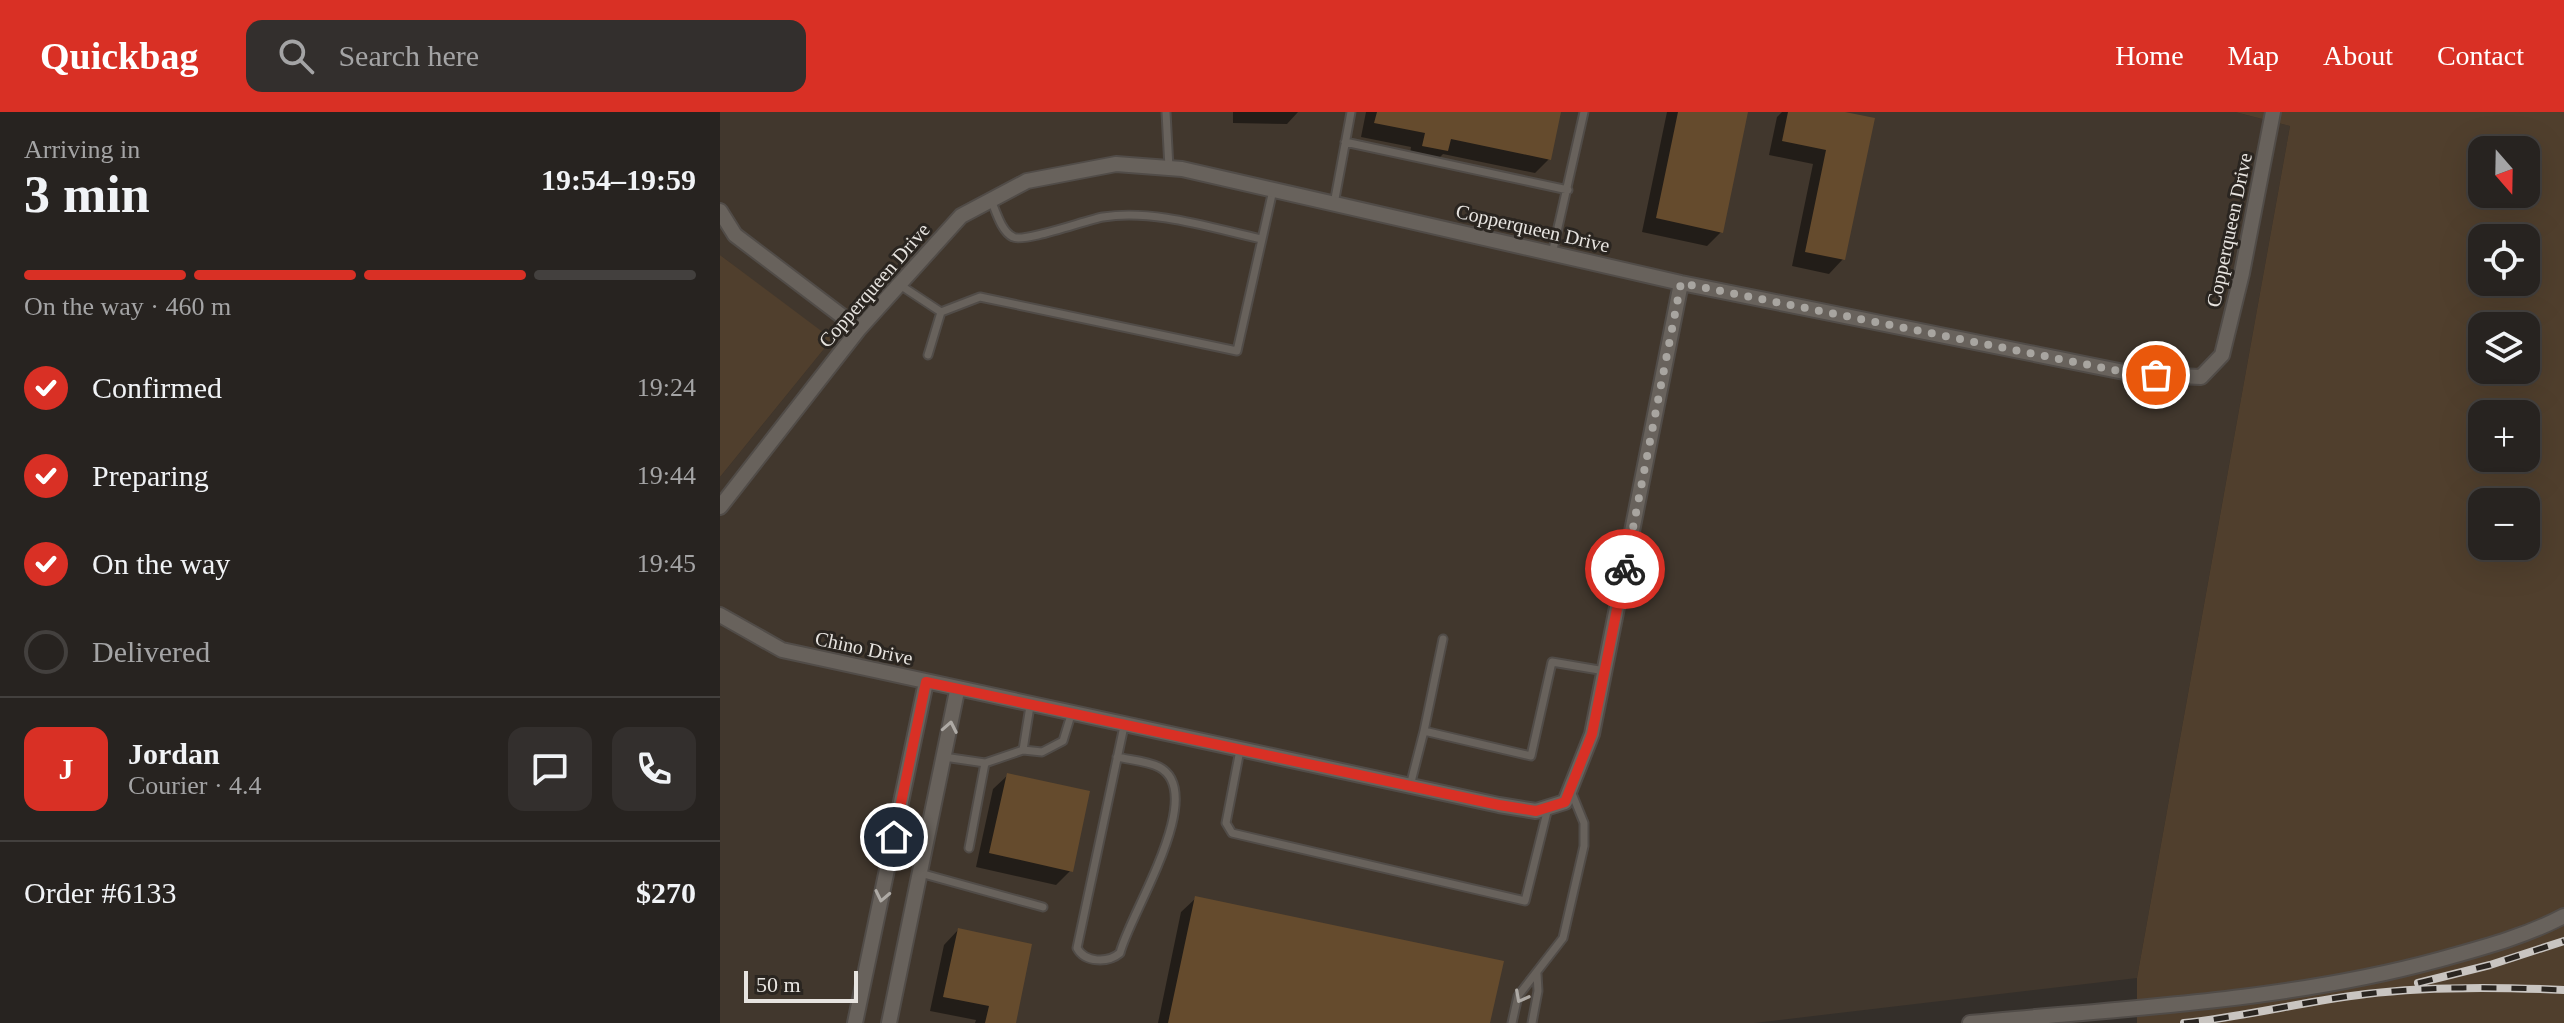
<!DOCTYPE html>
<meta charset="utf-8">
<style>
:root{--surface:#272320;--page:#332f2d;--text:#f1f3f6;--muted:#a4a4a5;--line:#43403e;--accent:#d93025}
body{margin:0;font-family:"Times New Roman",serif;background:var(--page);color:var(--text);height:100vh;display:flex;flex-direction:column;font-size:30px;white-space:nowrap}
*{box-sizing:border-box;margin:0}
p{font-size:26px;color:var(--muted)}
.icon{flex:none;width:44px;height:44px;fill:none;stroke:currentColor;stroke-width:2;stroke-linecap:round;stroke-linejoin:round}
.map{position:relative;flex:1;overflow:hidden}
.side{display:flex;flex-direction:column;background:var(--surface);width:720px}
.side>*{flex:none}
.needle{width:52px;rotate:160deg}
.buttons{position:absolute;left:1748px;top:24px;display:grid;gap:16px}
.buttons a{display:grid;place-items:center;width:72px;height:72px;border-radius:16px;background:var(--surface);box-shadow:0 8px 32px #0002,0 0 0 2px var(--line);font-size:40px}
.scale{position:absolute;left:24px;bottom:20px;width:114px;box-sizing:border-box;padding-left:8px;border:4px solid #e7e4e0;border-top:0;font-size:22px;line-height:28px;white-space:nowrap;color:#e7e4e0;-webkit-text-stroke:6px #2a2520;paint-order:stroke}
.pin{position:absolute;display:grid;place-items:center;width:68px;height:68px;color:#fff;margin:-34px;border:4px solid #fff;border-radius:50%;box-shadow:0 2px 8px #0007}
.courier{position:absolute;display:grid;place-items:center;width:80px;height:80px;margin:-40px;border:6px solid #d93025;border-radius:50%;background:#fff;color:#222;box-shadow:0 2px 10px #0007}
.headline em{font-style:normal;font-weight:700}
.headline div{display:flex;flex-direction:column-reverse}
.headline{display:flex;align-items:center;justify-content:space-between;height:136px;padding:0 24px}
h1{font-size:52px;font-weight:700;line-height:60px}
.bar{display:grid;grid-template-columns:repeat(4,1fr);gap:12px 8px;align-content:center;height:96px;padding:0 24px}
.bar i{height:10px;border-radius:6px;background:var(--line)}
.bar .active{background:var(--accent)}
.bar p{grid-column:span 4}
.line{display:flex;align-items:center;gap:20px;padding:0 24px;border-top:2px solid var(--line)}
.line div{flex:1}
.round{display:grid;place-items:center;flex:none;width:84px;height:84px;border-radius:16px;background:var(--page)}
ol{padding:0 24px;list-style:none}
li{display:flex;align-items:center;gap:24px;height:88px}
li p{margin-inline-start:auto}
li .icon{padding:8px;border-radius:50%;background:var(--accent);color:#fff;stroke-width:4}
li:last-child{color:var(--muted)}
li i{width:44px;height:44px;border:4px solid var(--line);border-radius:50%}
header{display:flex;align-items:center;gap:48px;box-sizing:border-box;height:112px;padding:0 40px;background:var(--accent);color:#fff}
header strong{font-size:38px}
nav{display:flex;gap:44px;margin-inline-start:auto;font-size:28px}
.search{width:560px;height:72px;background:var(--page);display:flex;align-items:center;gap:20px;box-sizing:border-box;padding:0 28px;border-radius:16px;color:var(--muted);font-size:30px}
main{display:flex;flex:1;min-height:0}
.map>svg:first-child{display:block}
</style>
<header>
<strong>Quickbag</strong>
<div class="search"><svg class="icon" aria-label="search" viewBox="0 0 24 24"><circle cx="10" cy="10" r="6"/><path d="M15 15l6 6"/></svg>Search here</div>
<nav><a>Home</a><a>Map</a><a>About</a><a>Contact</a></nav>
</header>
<main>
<section class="side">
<div class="headline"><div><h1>3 min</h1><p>Arriving in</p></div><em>19:54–19:59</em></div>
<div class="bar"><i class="active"></i><i class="active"></i><i class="active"></i><i></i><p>On the way · 460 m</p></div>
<ol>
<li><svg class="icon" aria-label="check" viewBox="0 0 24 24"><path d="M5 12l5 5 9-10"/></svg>Confirmed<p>19:24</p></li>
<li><svg class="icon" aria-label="check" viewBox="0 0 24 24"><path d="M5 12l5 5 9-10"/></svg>Preparing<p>19:44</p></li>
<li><svg class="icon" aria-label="check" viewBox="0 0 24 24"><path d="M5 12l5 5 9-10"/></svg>On the way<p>19:45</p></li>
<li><i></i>Delivered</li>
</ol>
<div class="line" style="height:144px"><b class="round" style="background:var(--accent);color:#fff">J</b><div><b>Jordan</b><p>Courier · 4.4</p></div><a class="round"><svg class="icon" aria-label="chat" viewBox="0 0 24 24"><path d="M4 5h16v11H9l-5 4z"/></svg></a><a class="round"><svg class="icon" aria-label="phone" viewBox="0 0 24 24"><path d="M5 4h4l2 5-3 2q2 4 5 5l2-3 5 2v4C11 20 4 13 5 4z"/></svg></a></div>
<div class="line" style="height:104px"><div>Order #6133</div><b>$270</b></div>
</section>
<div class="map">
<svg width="1844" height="911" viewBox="0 0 1844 911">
<rect width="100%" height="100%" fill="#342f2a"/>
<!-- built -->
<path fill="#41372d" d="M 0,0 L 1515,0 L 1570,14 L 1417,866 L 1034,911 L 0,911 L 0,365 L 111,228 L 0,143 Z"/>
<!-- green -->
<path fill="#503f2d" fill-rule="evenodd" d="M 1515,0 L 1844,0 L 1844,911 L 1417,911 L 1417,866 L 1570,14 ZM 1762,38 L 1806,38 L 1806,82 L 1762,82 ZM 1762,126 L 1806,126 L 1806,170 L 1762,170 ZM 1762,214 L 1806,214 L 1806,258 L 1762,258 ZM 1762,302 L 1806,302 L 1806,346 L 1762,346 ZM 1762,390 L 1806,390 L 1806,434 L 1762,434 Z
M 0,143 L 112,227 L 0,365 Z"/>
<!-- shadow -->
<path fill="#0007" d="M 513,0 L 578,0 L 567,12 L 513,11 Z
M 646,0 L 839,0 L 829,47 L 815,61 L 723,42 L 712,53 L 689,48 L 691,35 L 641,25 Z
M 947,0 L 1026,0 L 1001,120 L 987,134 L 922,120 Z
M 1062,0 L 1115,0 L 1123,147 L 1109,162 L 1072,154 L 1093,52 L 1049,43 L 1057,5 Z
M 288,663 L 351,758 L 336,773 L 256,755 L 273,677 Z
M 476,786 L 768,911 L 438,911 L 461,800 Z
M 238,818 L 294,911 L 255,911 L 256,908 L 210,899 L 224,833 Z"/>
<!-- building -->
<path fill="#654b2d" d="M 657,0 L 841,0 L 831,48 L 731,27 L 728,39 L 702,34 L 705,21 L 654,11 Z
M 958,0 L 1028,0 L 1003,121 L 936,106 Z
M 1068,0 L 1125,0 L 1155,6 L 1125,148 L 1085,140 L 1106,38 L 1062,29 Z
M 287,661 L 370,679 L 353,760 L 269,741 Z
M 475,784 L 784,849 L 770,911 L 448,911 Z
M 238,816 L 312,832 L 296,911 L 265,911 L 269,894 L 223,885 Z"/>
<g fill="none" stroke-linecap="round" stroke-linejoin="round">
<!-- service casing -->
<g stroke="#514c48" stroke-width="11">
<path id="service" d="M 446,0 L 449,56
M 625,30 L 848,78
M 271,88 C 276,99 281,119 293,125 C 304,131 366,108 383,105 C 435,97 491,116 541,127
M 614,92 L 631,0
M 832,142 L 864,0
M 180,173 L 221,200 L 208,243
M 221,200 L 260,185 L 517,239 L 553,78
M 704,619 L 723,527
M 303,638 L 310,594
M 520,638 L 506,711 L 512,721 L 805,789 L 828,696
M 224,645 L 265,651 L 303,638 L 322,640 L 343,629 L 351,603
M 397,645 C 410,648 427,649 439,655 C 489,681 409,803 400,841 C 388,851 365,851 357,836 L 404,614
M 690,674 L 704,619 L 811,644 L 832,550 L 885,559
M 249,736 L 265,651
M 200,761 L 323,795
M 792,911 L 798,884 L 843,826 L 864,734 L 864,711 L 851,679
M 812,911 L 818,879 L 817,862"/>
</g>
<!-- minor casing -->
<g stroke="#514c48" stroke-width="18">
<path id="minor" d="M 0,99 L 15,123 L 139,217
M 0,395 L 139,217 L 241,104 L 307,69 L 396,52 L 462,57 L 961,171 L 1414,262 L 1481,265 L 1502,243 L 1522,161 L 1553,0
M 0,503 L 62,538 L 779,693 L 816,699 L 845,690 L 872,622 L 961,171
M 135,911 L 206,570
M 169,911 L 237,579
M 1250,911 C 1406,896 1567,889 1718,848 C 1761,836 1804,825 1844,804"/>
</g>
<!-- service -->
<use href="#service" stroke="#68625c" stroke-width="7"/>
<!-- minor -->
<use href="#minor" stroke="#68625c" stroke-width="14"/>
<!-- rail casing -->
<g stroke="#c9c5c1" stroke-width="8">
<path id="rail" d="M 1698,871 L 1770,853 L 1844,829
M 1464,911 C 1525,905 1585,889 1646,882 C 1711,874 1779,875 1844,878"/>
</g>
<!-- rail -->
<use href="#rail" stroke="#2a2520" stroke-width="5" stroke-dasharray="15" stroke-linecap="butt"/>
</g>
<!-- one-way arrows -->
<defs><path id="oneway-chevron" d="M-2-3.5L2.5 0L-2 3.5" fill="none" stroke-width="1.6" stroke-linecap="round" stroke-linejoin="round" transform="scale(2)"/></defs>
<g stroke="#aeaaa5">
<use href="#oneway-chevron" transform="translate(230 615) rotate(-79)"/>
<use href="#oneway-chevron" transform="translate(162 784) rotate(102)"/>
<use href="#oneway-chevron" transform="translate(801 885) rotate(118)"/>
</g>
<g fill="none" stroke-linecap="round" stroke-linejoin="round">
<!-- done -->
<path stroke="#a8a5a0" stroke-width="8" stroke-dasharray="0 14.4" d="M 905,457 L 961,171 L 1414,262 L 1436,263"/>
<!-- route -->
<path stroke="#d93025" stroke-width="10" d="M 174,725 L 206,570 L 779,693 L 816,699 L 845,690 L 872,622 L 905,457"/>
</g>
<g text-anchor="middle" stroke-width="6" stroke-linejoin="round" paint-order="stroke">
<!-- street labels -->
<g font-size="20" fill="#e7e4e0" stroke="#2a2520">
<text transform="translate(813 116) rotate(13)" y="7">Copperqueen Drive</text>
<text transform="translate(1509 118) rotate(-78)" y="7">Copperqueen Drive</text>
<text transform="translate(154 173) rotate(-49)" y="7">Copperqueen Drive</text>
<text transform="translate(144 536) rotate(12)" y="7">Chino Drive</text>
</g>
</g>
</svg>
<div class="buttons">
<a><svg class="needle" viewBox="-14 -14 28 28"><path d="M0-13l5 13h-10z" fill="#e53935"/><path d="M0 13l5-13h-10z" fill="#a4a4a5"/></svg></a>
<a><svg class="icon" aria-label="locate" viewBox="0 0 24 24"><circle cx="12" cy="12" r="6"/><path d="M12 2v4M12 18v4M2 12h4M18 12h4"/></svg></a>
<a><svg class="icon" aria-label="layers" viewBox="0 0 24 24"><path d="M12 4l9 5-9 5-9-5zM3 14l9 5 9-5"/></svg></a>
<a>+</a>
<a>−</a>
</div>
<div class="scale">50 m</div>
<div class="pin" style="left:1436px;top:263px;background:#ea580c"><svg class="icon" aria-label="bag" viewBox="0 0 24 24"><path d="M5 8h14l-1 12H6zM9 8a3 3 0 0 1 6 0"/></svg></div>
<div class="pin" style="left:174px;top:725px;background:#1f2937"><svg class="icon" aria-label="home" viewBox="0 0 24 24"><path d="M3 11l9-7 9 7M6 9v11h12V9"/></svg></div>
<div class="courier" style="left:905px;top:457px"><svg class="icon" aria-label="bike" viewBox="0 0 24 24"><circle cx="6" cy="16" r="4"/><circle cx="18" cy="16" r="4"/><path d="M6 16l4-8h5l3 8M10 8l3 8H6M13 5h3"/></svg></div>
</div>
</main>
